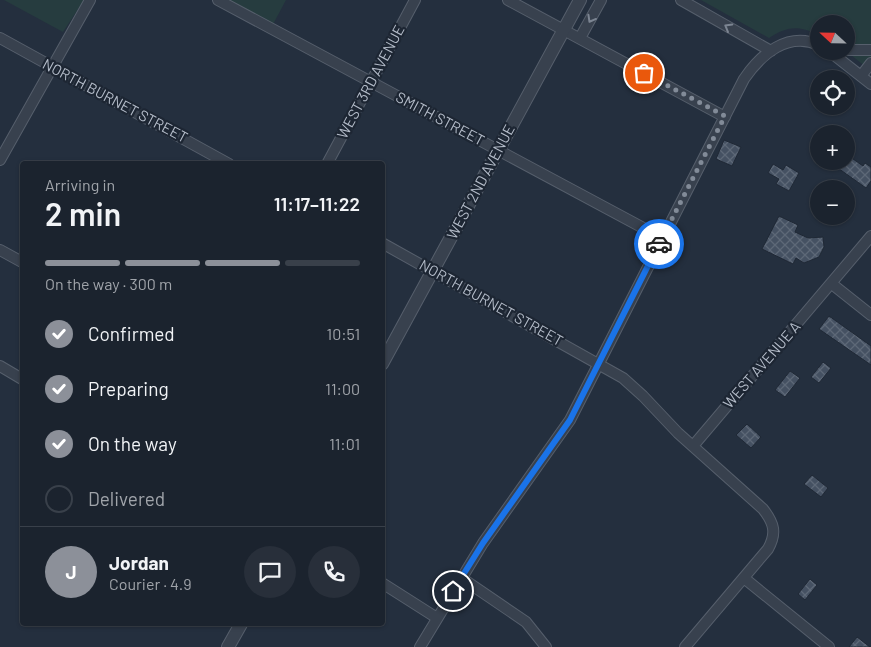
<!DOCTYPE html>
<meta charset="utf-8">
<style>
:root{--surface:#1b232e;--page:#282f3a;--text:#f1f3f6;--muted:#a0a4aa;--line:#39404a;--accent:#8c9099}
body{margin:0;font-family:Barlow,sans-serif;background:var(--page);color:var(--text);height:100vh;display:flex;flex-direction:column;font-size:19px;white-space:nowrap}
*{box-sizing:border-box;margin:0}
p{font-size:16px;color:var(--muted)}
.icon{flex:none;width:28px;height:28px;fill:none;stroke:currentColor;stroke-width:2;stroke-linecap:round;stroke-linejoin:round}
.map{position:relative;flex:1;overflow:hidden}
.details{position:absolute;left:20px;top:161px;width:365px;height:465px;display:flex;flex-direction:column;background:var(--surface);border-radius:5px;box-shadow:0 1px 4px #0004,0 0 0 1px var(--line)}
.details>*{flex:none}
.needle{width:32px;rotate:292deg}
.buttons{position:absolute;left:810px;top:15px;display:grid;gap:10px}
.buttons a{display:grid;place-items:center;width:45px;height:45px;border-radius:50%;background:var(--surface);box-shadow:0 1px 4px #0004,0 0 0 1px var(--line);font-size:25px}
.pin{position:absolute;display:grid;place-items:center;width:42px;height:42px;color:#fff;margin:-21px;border:2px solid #fff;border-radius:50%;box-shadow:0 1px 5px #0007}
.courier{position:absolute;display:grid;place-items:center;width:50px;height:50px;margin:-25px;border:4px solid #1a73e8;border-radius:50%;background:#fff;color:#222;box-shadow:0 1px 6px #0007}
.summary em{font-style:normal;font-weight:600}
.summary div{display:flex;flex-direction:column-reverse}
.summary{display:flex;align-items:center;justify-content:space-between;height:85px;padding:0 25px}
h1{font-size:32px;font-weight:600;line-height:38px}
.bar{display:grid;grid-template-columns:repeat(4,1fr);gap:8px 5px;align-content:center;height:60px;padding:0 25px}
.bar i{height:6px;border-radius:4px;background:var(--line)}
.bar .current{background:var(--accent)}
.bar p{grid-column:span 4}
.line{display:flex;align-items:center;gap:12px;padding:0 25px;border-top:1px solid var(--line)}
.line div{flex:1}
.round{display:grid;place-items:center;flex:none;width:52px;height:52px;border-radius:26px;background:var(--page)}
ol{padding:0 25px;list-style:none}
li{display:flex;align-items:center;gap:15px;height:55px}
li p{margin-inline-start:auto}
li .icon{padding:5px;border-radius:50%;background:var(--accent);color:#fff;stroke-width:4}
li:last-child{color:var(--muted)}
li i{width:28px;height:28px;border:2px solid var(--line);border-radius:50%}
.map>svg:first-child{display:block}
</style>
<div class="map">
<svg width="871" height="647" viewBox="0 0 871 647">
<defs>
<pattern id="building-cross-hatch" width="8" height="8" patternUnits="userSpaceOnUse" patternTransform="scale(1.25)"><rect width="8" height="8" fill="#455162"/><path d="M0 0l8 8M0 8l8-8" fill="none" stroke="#5d6877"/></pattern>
</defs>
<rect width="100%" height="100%" fill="#242f3e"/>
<!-- green -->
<path fill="#263c3f" d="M 4,0 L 84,0 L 63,32 Z
M 218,0 L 286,0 L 271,28 Z
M 701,0 L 871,0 L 871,71 L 846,51 L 846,24 L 819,24 L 819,35 C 799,25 787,26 769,38 Z"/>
<!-- building -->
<path fill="url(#building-cross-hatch)" stroke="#1f2835" d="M 724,140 L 741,147 L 732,166 L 716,159 Z
M 846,154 L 863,166 L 865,163 L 871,167 L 871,181 L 866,188 L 828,161 L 846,161 Z
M 773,164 L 783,170 L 786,165 L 799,173 L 789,191 L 776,184 L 779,179 L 768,173 Z
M 779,216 L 798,225 L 795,232 L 808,238 L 823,237 L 824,247 L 819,257 L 804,263 L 796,258 L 793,264 L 762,249 Z
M 829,316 L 871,346 L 871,365 L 819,329 Z
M 823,362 L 831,368 L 819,383 L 811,377 Z
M 790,371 L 800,378 L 785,397 L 775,390 Z
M 747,424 L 761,437 L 751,448 L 736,435 Z
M 812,475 L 828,488 L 821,497 L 804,484 Z
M 810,579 L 817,585 L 805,600 L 798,594 Z
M 857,637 L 870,647 L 849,647 Z"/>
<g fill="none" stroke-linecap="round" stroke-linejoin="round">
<!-- minor casing -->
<g stroke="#565f6c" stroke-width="12">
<path id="minor" d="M 218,0 L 662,238
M 508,0 L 725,117
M 681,0 L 771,51
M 0,38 L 229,164
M 580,38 L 601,0
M 846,50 L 871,50
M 829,51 L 871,84
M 861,76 L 871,63
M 0,160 L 90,0
M 327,164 L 415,0
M 382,243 L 623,378 L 643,396 L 678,433 L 763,509 C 774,523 777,533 768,549 L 685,647
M 0,250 L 22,262
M 832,284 L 871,315
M 0,366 L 22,379
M 693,446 L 871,236
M 460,577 L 526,622 L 546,647
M 744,578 L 829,647
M 382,583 L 437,618
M 420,647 L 483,543 L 570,420 L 744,79 C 761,54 788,31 819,45"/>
</g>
<!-- tertiary casing -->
<g stroke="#565f6c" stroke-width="14">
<path id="tertiary" d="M 382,364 L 580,0
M 228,647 L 241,624"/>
</g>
<!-- minor -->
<use href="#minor" stroke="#38414e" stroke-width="10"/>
<!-- tertiary -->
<use href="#tertiary" stroke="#38414e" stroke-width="12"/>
</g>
<!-- one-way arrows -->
<defs><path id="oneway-chevron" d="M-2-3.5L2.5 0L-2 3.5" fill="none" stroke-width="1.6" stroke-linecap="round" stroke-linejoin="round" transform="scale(1.25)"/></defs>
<g stroke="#7c8592">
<use href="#oneway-chevron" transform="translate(591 19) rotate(119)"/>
<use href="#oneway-chevron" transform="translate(728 27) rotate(-150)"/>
</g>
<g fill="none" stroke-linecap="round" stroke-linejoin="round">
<!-- done -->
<path stroke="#828b98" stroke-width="5" stroke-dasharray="0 9" d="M 644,73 L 725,116 L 659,244"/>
<!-- route -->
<path stroke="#1a73e8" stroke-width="6" d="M 453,591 L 483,543 L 570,420 L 659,244"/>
</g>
<g text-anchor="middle" stroke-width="4.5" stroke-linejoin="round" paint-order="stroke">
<!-- street labels -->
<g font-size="15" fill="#b4bcc9" stroke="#1d2633">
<text transform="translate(371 82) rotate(-62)" y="5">WEST 3RD AVENUE</text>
<text transform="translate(115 101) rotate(28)" y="5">NORTH BURNET STREET</text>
<text transform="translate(440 119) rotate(28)" y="5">SMITH STREET</text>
<text transform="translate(481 182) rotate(-62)" y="5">WEST 2ND AVENUE</text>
<text transform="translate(491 303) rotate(29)" y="5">NORTH BURNET STREET</text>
<text transform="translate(762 365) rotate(-49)" y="5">WEST AVENUE A</text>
</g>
</g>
</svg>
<div class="buttons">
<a><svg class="needle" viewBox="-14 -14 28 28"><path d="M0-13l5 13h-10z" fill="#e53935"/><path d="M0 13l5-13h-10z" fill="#a0a4aa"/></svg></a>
<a><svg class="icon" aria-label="locate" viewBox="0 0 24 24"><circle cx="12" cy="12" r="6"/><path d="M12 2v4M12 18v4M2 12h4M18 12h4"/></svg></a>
<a>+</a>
<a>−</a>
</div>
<div class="pin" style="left:644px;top:73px;background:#ea580c"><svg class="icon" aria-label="bag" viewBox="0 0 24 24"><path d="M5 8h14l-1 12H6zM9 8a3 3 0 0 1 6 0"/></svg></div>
<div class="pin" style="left:453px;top:591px;background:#1f2937"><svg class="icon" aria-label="home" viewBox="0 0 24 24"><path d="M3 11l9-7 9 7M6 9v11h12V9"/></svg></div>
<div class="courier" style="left:659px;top:244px"><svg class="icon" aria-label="car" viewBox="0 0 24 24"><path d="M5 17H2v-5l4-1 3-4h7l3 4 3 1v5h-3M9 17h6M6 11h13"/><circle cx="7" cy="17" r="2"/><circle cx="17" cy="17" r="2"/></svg></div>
<section class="details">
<div class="summary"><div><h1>2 min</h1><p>Arriving in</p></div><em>11:17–11:22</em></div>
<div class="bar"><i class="current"></i><i class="current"></i><i class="current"></i><i></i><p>On the way · 300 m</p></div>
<ol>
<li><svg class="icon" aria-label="check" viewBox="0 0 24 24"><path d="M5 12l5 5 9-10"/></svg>Confirmed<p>10:51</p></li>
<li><svg class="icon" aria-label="check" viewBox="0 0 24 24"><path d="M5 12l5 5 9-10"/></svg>Preparing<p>11:00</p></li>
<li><svg class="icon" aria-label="check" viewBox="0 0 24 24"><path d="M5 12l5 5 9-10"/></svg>On the way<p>11:01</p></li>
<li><i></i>Delivered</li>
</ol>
<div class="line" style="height:90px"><b class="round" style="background:var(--accent);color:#fff">J</b><div><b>Jordan</b><p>Courier · 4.9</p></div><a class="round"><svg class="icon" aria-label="chat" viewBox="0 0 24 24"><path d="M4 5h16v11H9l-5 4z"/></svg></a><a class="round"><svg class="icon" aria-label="phone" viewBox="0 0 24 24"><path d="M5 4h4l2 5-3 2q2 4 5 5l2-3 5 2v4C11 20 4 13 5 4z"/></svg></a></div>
</section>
</div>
